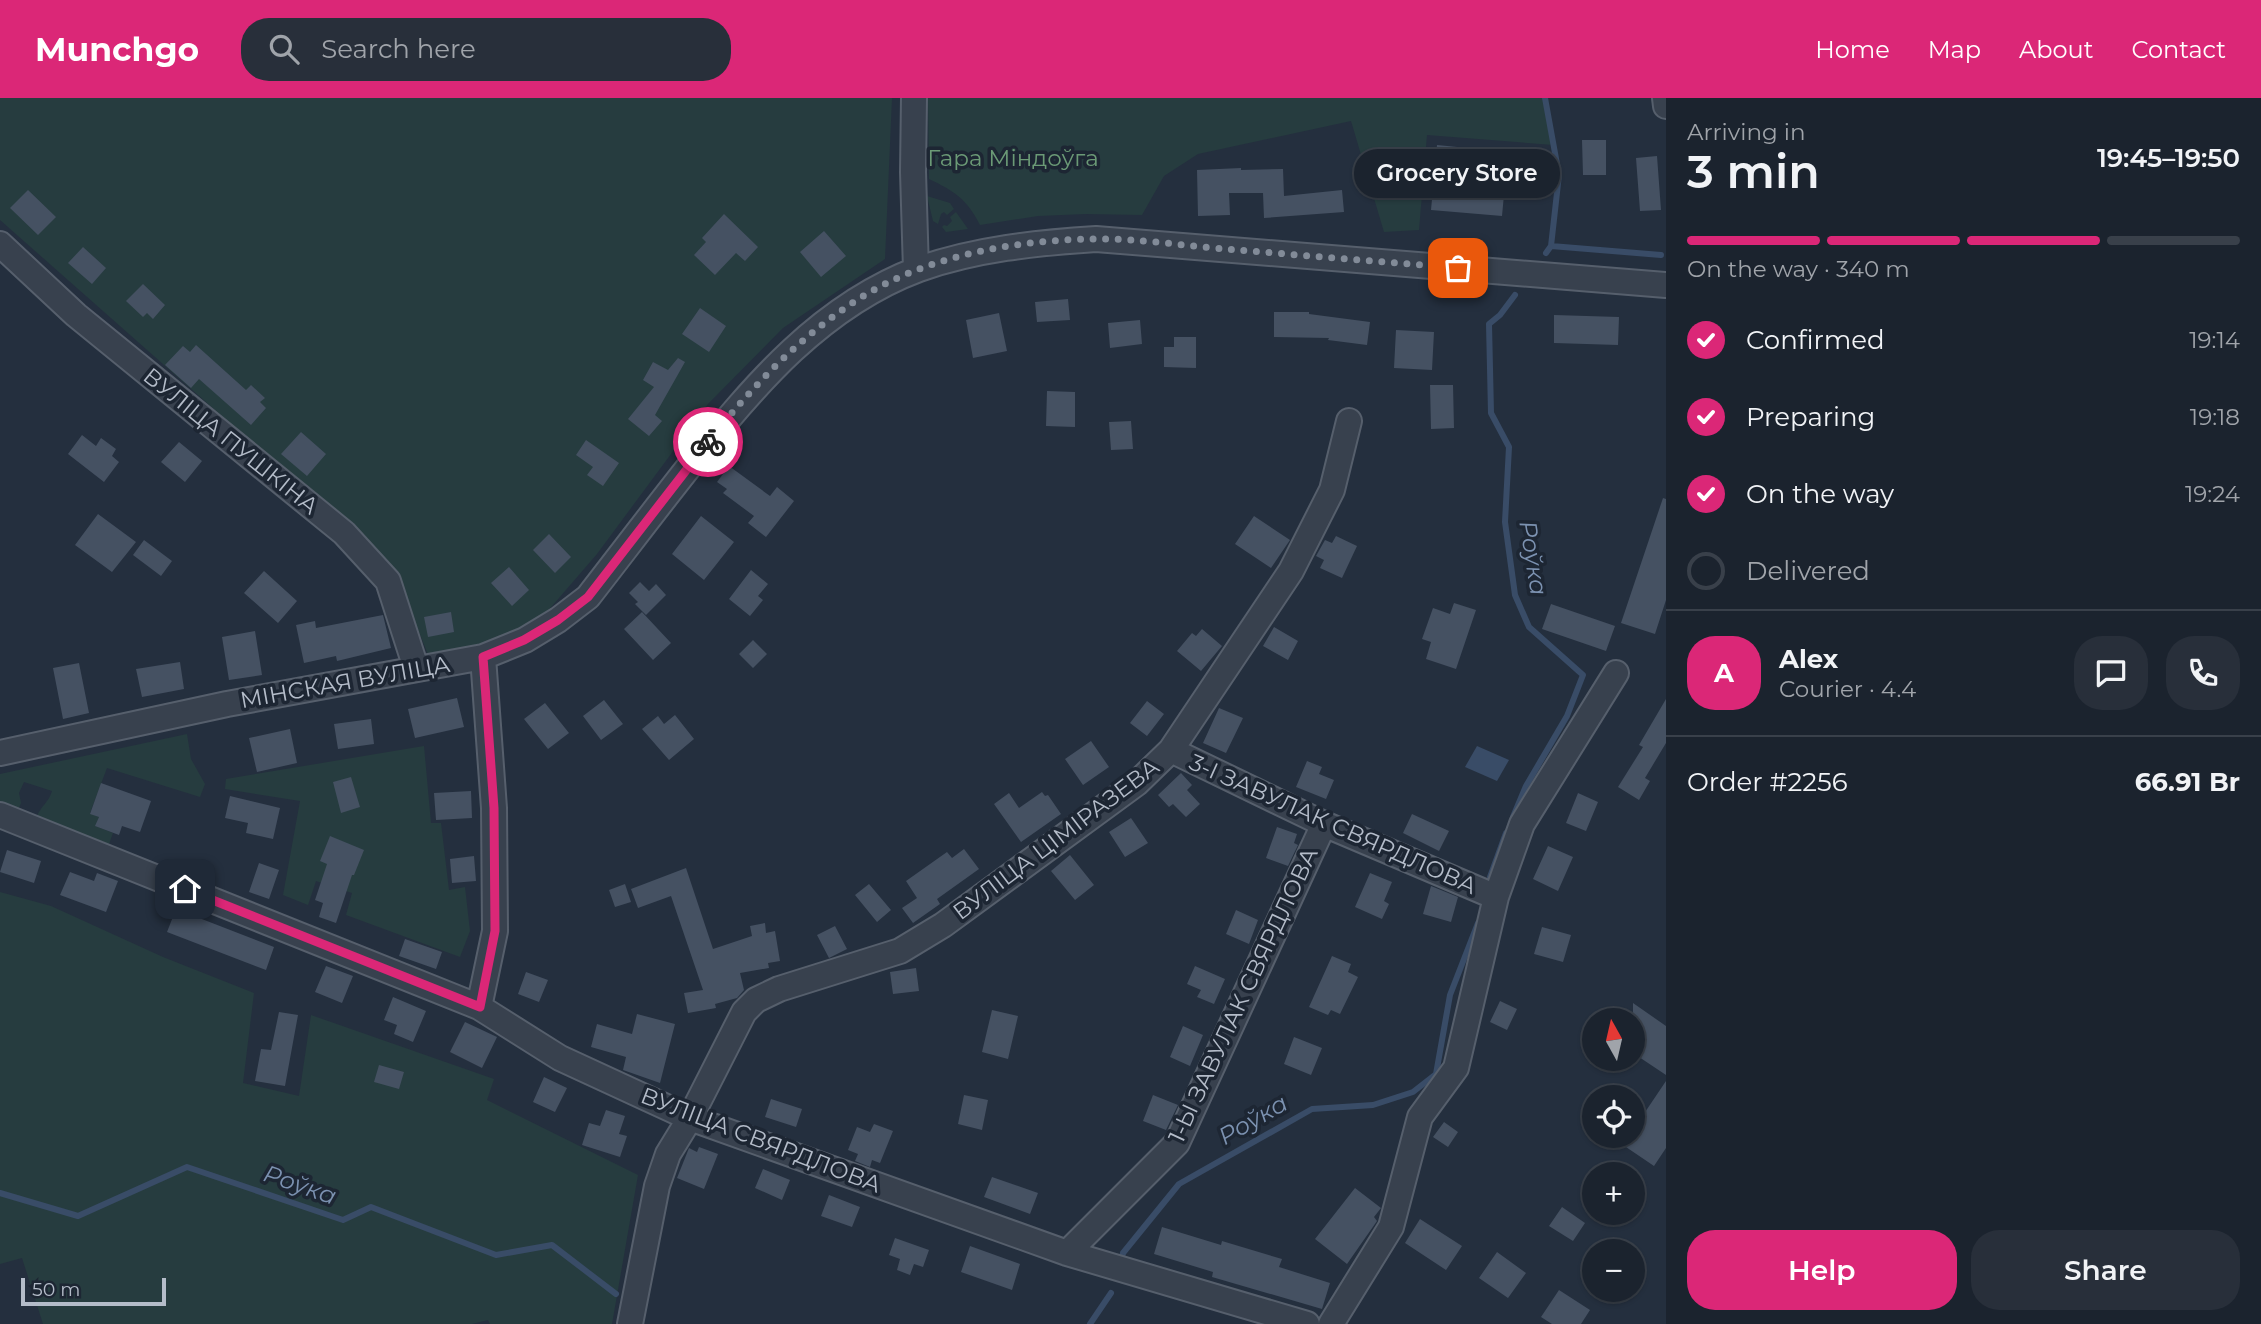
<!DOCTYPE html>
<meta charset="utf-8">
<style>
:root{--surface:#1b232e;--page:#282f3a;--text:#f1f3f6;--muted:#a0a4aa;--line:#39404a;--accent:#db2777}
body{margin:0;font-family:Montserrat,sans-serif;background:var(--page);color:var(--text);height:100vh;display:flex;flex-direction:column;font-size:26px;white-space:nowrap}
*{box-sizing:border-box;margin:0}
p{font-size:23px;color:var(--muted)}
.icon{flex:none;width:38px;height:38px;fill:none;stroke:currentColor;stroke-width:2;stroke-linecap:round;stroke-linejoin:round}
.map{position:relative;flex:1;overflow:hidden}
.details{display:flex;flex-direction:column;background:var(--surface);width:595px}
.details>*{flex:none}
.needle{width:46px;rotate:352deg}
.controls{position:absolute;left:1582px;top:910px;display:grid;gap:14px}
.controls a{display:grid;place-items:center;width:63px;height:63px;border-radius:50%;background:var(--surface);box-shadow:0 2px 5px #0004,0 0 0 2px var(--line);font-size:35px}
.scale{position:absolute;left:21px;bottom:18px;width:145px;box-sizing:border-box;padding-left:7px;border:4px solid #b4bcc9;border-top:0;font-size:19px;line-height:24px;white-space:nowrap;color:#b4bcc9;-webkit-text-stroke:5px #1d2633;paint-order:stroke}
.pin{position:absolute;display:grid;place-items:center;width:60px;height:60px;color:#fff;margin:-30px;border-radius:14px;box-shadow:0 4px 10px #0006}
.courier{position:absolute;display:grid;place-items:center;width:70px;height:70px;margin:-35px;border:5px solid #db2777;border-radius:50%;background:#fff;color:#222;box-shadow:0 2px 9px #0007}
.bubble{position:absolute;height:49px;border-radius:24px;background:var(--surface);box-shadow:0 2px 5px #0004,0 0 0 2px var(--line);font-size:23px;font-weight:600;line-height:49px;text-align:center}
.headline em{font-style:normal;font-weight:600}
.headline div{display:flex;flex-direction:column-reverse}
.headline{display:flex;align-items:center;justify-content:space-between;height:119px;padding:0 21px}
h1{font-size:46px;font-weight:600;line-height:52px}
.bar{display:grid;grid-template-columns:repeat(4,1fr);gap:10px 7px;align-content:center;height:84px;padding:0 21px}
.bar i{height:9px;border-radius:5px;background:var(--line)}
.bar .on{background:var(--accent)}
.bar p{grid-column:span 4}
.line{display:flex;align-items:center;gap:18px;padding:0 21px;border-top:2px solid var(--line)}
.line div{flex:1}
.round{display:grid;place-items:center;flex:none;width:74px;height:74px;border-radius:28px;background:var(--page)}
ol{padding:0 21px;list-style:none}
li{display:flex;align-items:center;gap:21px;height:77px}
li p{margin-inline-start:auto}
li .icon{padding:7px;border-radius:50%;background:var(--accent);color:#fff;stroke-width:4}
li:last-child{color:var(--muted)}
li i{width:38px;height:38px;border:4px solid var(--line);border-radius:50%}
.primary-button{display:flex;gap:14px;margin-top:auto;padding:14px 21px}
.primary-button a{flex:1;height:80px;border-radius:28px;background:var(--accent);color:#fff;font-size:28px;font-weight:600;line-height:80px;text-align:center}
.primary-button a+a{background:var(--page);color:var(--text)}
header{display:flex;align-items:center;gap:42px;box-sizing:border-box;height:98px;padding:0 35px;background:var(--accent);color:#fff}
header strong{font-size:33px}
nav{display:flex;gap:38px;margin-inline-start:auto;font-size:24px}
.search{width:490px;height:63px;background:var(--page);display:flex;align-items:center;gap:18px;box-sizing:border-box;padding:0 24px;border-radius:28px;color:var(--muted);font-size:26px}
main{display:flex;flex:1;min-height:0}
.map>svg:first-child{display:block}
</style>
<header>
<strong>Munchgo</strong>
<div class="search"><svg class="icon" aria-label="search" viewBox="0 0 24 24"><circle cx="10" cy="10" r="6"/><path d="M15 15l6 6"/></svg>Search here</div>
<nav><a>Home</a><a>Map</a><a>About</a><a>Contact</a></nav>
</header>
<main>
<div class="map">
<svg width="1666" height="1226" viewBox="0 0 1666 1226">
<rect width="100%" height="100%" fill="#242f3e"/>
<!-- green -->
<path fill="#263c3f" d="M 0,0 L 892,0 L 885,161 L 783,230 L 708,306 L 597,456 L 546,515 L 506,539 L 429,559 L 398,482 L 352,433 L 0,122 Z
M 928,0 L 1546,0 L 1553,47 L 1427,37 L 1419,132 L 1384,134 L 1351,23 L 1198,56 L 1164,78 L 1142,117 L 1085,116 L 1038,118 L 980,127 C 967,101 954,93 929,81 Z
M 927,98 L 950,105 L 954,111 L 947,117 L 944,114 L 941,116 L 938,126 L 933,123 Z
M 956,114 L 968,131 L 946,134 L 942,129 L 944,127 L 947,128 L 952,123 L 950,119 Z
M 187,636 L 191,661 L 205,686 L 200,699 L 107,670 L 90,715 L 99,719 L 96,728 L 113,735 L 108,749 L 37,718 C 41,708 49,704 52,693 L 24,684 L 19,695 L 21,705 L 18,712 L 0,704 L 0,676 Z
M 424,648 L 431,725 L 441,725 L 449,792 L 465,789 L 470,833 L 460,859 L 346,817 L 352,795 L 316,783 L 308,807 L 283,797 L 300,703 L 225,691 L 226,681 Z
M 0,794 L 51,808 L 163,859 L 254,895 L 243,985 L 299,998 L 311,917 L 494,981 L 487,1002 L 638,1077 L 612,1226 L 490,1226 L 488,1222 L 472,1226 L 43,1226 L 22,1160 L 0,1166 Z"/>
<!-- water -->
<path fill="#394c67" d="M 1477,648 L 1509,662 L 1497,683 L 1465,669 Z"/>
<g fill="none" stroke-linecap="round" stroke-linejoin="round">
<!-- stream -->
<path stroke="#394c67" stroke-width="6" d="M 1545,0 L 1559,77 L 1551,148 L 1546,155
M 1551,148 L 1661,157
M 1513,719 L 1526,688 L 1567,618 L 1583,577 L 1529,529 L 1515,497 L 1505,424 L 1509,349 L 1491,315 L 1489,226 L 1500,217 L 1515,197
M 1490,779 L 1506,735
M 0,1095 L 78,1118 L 187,1069 L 343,1122 L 371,1109 L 496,1157 L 552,1147 L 616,1196
M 1121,1164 L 1123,1155 L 1179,1086 L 1312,1011 L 1373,1007 L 1413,994 L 1436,976 L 1450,897 L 1478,825
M 1090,1226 L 1111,1195"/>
</g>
<!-- building -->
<path fill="#455162" d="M 1582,42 L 1606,42 L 1606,77 L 1583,77 Z
M 1437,47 L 1508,54 L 1502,118 L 1431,112 Z
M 1657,58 L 1661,112 L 1640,113 L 1636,60 Z
M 1241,70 L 1241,72 L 1283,71 L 1284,98 L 1342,92 L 1344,114 L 1264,120 L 1263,95 L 1229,95 L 1230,117 L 1198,118 L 1197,72 Z
M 28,92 L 56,119 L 38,137 L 10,110 Z
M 724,116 L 758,149 L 745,163 L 736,155 L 715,177 L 694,157 L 706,144 L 702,140 Z
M 824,133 L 846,158 L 821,179 L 800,154 Z
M 83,149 L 106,170 L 92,186 L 68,165 Z
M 143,186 L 165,207 L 153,221 L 147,215 L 143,219 L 126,203 Z
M 1068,201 L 1070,222 L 1037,224 L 1035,204 Z
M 700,210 L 726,228 L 709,254 L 682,236 Z
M 1274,214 L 1309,214 L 1309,216 L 1370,224 L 1367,247 L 1328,242 L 1329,240 L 1274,239 Z
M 999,215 L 1007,253 L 973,260 L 966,222 Z
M 1554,217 L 1619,219 L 1618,247 L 1554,245 Z
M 1140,222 L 1142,246 L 1110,250 L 1108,225 Z
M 1396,232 L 1434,234 L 1432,272 L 1394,270 Z
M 1174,239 L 1196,239 L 1196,270 L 1164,269 L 1164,249 L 1174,249 Z
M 196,247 L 246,292 L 251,287 L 265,300 L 260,304 L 266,310 L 251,327 L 199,281 L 191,290 L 165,267 L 183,248 L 190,254 Z
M 678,260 L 685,264 L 655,317 L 662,323 L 649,338 L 628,321 L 654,289 L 643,282 L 653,264 L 668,272 Z
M 1430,287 L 1453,287 L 1454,330 L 1431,331 Z
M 1047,293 L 1075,294 L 1075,329 L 1046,328 Z
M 1131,323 L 1133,351 L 1111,352 L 1109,324 Z
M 301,334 L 326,356 L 307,378 L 281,356 Z
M 82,337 L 96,348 L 101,340 L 116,351 L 112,358 L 119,364 L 104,384 L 68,356 Z
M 586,342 L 619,365 L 603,388 L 587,377 L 593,369 L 576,357 Z
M 179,344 L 202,363 L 185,384 L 161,364 Z
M 729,368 L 770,398 L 777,389 L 794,403 L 766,439 L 748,425 L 754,418 L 723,395 L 727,391 L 717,384 Z
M 1663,400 L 1666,401 L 1666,502 L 1655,536 L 1621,525 Z
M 98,416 L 136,444 L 112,474 L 75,447 Z
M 701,418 L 734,444 L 704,482 L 672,456 Z
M 1254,418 L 1290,442 L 1271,470 L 1235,446 Z
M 549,436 L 571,459 L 555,475 L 533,452 Z
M 1336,438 L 1357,448 L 1342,480 L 1320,470 L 1324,462 L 1316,458 L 1325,442 L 1332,445 Z
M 144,442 L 172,463 L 161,478 L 133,457 Z
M 509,469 L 529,492 L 512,508 L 491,485 Z
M 751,472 L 768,486 L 758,498 L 763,502 L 750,518 L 729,501 Z
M 264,473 L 297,503 L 278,525 L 244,495 Z
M 640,484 L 649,493 L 656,486 L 666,497 L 646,517 L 635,506 L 638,504 L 629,495 Z
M 1454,505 L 1476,512 L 1456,571 L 1426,561 L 1431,544 L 1422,541 L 1433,510 L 1450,516 Z
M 1551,506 L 1615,528 L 1606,553 L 1542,531 Z
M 451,514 L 454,534 L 428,539 L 424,519 Z
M 642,514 L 671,545 L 653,562 L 624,531 Z
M 383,517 L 391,550 L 337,563 L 336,558 L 304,565 L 296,527 L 315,523 L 316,530 Z
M 1274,529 L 1298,543 L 1288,562 L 1263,548 Z
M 1202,531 L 1222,548 L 1201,573 L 1177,553 L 1192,535 L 1196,538 Z
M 255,533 L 262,577 L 229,582 L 222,539 Z
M 753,542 L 767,556 L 753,570 L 739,556 Z
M 180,564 L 184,591 L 142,599 L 136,571 Z
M 79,565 L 89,615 L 63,621 L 53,570 Z
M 457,600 L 464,629 L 415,640 L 408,611 Z
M 1666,601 L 1666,645 L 1645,680 L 1650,683 L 1639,702 L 1618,689 L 1643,649 L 1639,647 Z
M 604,602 L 623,626 L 601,642 L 583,618 Z
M 1147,603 L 1164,616 L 1147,638 L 1130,625 Z
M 545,605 L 569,635 L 548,651 L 524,621 Z
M 1219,610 L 1243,620 L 1226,655 L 1203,645 Z
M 675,617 L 694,641 L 669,662 L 642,631 L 658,618 L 664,626 Z
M 371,621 L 374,646 L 338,651 L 334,626 Z
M 290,631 L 297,665 L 257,674 L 249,640 Z
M 1091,643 L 1109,669 L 1083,687 L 1065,661 Z
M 1307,663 L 1322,669 L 1319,676 L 1334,682 L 1326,701 L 1296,689 Z
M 1181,675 L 1192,687 L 1187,692 L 1200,706 L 1186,719 L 1173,706 L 1169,709 L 1158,697 Z
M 351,679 L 360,709 L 341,715 L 333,684 Z
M 101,685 L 151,703 L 140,734 L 122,728 L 119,737 L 95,728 L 99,719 L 90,716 Z
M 471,693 L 472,720 L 436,722 L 434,695 Z
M 1042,694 L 1045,698 L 1048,697 L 1061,716 L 1021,744 L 994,706 L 1009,695 L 1019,710 Z
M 1578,695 L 1598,704 L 1586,733 L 1566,725 Z
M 230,698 L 280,710 L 273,741 L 246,735 L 248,725 L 225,720 Z
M 1412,716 L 1449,733 L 1439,753 L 1403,735 Z
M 1131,720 L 1148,745 L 1125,759 L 1109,734 Z
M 1277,729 L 1297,736 L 1294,745 L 1298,747 L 1288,768 L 1266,760 Z
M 330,738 L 364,752 L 354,777 L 352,777 L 336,825 L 319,819 L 323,805 L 315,802 L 327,766 L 320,763 Z
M 1548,748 L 1573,759 L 1558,793 L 1533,781 Z
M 964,751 L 979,771 L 937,801 L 940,806 L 913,825 L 902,810 L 917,800 L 906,783 L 947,754 L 952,760 Z
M 7,752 L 41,763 L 34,785 L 0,774 Z
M 1070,757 L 1094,787 L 1075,802 L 1051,773 Z
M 474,758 L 476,783 L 452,785 L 450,761 Z
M 259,765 L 279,772 L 269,801 L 249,794 Z
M 686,770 L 713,851 L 752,838 L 750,828 L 765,825 L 766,835 L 775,833 L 780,863 L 768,865 L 769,870 L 740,875 L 744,892 L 737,900 L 715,906 L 716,910 L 688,915 L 684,895 L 703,892 L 671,798 L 638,810 L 631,791 Z
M 70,774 L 94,783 L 97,775 L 118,783 L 106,814 L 60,797 Z
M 1370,775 L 1392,784 L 1384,803 L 1389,806 L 1382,821 L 1355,809 Z
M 625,786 L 631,804 L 615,809 L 609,792 Z
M 869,786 L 891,812 L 877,824 L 855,797 Z
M 1431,788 L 1458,799 L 1451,824 L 1423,816 Z
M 176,811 L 274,849 L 266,872 L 167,834 Z
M 1236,812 L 1258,822 L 1249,846 L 1226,836 Z
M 835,828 L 847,851 L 829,860 L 817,837 Z
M 1542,829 L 1571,837 L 1563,864 L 1534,856 Z
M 405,841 L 442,854 L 436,871 L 399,858 Z
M 1332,858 L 1351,866 L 1348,874 L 1358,879 L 1340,916 L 1331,912 L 1328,917 L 1309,909 Z
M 326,868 L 353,878 L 342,905 L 315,894 Z
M 1195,868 L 1225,881 L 1214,906 L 1197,899 L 1201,892 L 1187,886 Z
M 916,870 L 919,893 L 893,896 L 890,874 Z
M 526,874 L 548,882 L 539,904 L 518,896 Z
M 393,899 L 426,913 L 413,944 L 394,936 L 397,927 L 384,922 Z
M 1500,903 L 1517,911 L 1507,932 L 1490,924 Z
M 1633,905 L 1666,928 L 1666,977 L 1633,955 Z
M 992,912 L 1018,918 L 1008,961 L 982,954 Z
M 279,914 L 298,917 L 285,988 L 255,983 L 261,951 L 271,952 Z
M 637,916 L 675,926 L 660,985 L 623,972 L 626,959 L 591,949 L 597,926 L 632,936 Z
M 465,924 L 497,939 L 482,970 L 450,954 Z
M 1183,928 L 1203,937 L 1190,968 L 1170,959 Z
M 1294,939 L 1322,950 L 1311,977 L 1284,966 Z
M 379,967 L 404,974 L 399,991 L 374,984 Z
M 544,979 L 567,990 L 555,1014 L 533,1004 Z
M 1666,983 L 1666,1050 L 1654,1068 L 1623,1047 L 1629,1038 L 1633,1038 L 1633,1032 Z
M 964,997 L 988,1002 L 982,1032 L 958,1026 Z
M 1153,997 L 1178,1007 L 1166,1032 L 1143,1023 Z
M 771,1001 L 802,1011 L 796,1029 L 765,1019 Z
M 606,1012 L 625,1018 L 619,1036 L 627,1038 L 620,1059 L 582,1047 L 589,1025 L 600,1028 Z
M 1444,1024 L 1458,1034 L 1448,1049 L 1433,1039 Z
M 874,1026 L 893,1033 L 880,1065 L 872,1062 L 870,1069 L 855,1063 L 858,1056 L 848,1052 L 857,1029 L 870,1034 Z
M 699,1049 L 718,1056 L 704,1091 L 677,1080 L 689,1050 L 697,1054 Z
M 763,1071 L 790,1082 L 782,1102 L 755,1090 Z
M 992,1079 L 1038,1095 L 1030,1116 L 984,1099 Z
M 1355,1090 L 1381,1110 L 1374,1119 L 1377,1123 L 1347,1166 L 1315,1141 Z
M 829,1097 L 860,1109 L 852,1129 L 821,1118 Z
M 1562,1109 L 1585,1125 L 1573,1143 L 1549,1128 Z
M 1420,1121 L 1462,1148 L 1446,1172 L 1405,1145 Z
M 1162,1129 L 1221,1147 L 1222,1143 L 1282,1161 L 1279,1169 L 1330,1185 L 1322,1211 L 1212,1179 L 1213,1174 L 1154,1156 Z
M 895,1140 L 929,1152 L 923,1169 L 914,1166 L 910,1177 L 897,1172 L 900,1161 L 889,1157 Z
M 970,1148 L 1020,1166 L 1012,1192 L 961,1174 Z
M 1497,1154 L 1526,1175 L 1508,1200 L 1479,1180 Z
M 1559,1192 L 1590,1212 L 1581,1226 L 1552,1226 L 1541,1219 Z"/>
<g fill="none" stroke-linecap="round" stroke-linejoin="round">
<!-- minor casing -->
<g stroke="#565f6c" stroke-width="28">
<path id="minor" d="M 914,0 L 913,74 L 916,172
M 1665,0 L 1666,8
M 0,146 L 76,217 L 344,435 L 388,483 L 416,570
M 1171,652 L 1324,726 L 1496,799
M 0,655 L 227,606 L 483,559 L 525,542 L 558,522 L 588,499 C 623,454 657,409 692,365 C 754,287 822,207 919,171 C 976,151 1035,145 1096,141 L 1666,187
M 0,717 L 479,909 L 560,960 L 690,1020 L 1067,1155 L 1307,1226
M 479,909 L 495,833 L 494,710 L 483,559
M 1067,1155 L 1177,1045 L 1324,726
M 630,1226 L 657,1088 L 668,1056 L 690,1020 L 744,914 L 756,902 L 779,891 L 900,853 L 943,827 L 1137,685 L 1171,652 L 1291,473 L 1332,392 L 1349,323
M 1331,1226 L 1391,1129 L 1420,1019 L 1456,970 L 1496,799 L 1522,726 L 1616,575"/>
</g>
<!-- minor -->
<use href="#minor" stroke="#38414e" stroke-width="24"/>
</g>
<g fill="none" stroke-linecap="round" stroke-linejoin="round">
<!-- done -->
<path stroke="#828b98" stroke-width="7" stroke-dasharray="0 12.6" d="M 708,344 C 751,290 798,240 857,202 C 925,158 1014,142 1094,141 C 1139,140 1192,149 1237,152 C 1311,158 1384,164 1458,170"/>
<!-- route -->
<path stroke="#db2777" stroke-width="9" d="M 185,791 L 480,909 L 495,833 L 494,710 L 483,559 L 524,542 L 558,522 L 588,499 L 708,344"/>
</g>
<g text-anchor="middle" stroke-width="7" stroke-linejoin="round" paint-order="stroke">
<!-- park labels -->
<g font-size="23" fill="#6b9a76" stroke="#1d2633">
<text x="1013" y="68">Гара Міндоўга</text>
</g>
<!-- street labels -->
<g font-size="23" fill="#b4bcc9" stroke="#1d2633">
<text transform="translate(231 343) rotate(39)" y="8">ВУЛІЦА ПУШКІНА</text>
<text transform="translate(345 584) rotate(-10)" y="8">МІНСКАЯ ВУЛІЦА</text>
<text transform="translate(1333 726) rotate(24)" y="8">3-І ЗАВУЛАК СВЯРДЛОВА</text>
<text transform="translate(1056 741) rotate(-37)" y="8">ВУЛІЦА ЦІМІРАЗЕВА</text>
<text transform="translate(1243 897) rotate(-65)" y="8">1-Ы ЗАВУЛАК СВЯРДЛОВА</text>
<text transform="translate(761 1042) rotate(21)" y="8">ВУЛІЦА СВЯРДЛОВА</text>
</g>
<!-- water labels -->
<g font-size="24" font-style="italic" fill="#7c92b1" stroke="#1d2633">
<text transform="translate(1533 460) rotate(81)" y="8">Роўка</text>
<text transform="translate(1253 1022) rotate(-30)" y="8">Роўка</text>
<text transform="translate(300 1087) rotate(19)" y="8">Роўка</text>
</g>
</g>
</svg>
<div class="controls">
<a><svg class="needle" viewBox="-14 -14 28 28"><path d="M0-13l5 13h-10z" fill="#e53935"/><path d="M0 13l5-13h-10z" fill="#a0a4aa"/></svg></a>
<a><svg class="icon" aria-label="locate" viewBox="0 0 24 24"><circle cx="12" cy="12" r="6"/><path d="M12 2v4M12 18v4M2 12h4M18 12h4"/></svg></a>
<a>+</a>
<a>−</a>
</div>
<div class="scale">50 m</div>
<div class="pin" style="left:1458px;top:170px;background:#ea580c"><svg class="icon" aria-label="bag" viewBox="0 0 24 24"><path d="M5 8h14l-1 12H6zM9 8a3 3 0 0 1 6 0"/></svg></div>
<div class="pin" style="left:185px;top:791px;background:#1f2937"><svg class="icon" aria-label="home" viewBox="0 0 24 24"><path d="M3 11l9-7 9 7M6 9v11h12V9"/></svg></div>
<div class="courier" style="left:708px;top:344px"><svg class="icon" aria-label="bike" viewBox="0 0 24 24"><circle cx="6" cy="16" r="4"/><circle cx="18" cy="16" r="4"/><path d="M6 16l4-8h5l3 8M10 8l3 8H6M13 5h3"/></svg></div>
<div class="bubble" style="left:1354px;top:51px;width:206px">Grocery Store</div>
</div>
<section class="details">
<div class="headline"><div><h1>3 min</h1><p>Arriving in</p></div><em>19:45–19:50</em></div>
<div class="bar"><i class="on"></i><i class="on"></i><i class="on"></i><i></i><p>On the way · 340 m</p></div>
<ol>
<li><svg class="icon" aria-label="check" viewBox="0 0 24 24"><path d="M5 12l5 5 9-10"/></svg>Confirmed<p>19:14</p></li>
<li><svg class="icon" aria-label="check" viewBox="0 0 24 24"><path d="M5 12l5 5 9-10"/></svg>Preparing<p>19:18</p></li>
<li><svg class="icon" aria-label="check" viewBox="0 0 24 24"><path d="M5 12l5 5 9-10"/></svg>On the way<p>19:24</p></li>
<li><i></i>Delivered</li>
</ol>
<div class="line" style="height:126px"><b class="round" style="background:var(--accent);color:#fff">A</b><div><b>Alex</b><p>Courier · 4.4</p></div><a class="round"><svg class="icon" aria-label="chat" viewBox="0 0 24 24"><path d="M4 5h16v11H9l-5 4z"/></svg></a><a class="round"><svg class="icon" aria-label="phone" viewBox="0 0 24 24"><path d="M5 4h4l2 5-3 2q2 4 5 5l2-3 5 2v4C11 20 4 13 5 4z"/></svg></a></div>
<div class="line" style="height:91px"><div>Order #2256</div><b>66.91 Br</b></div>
<div class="primary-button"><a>Help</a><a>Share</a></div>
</section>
</main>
